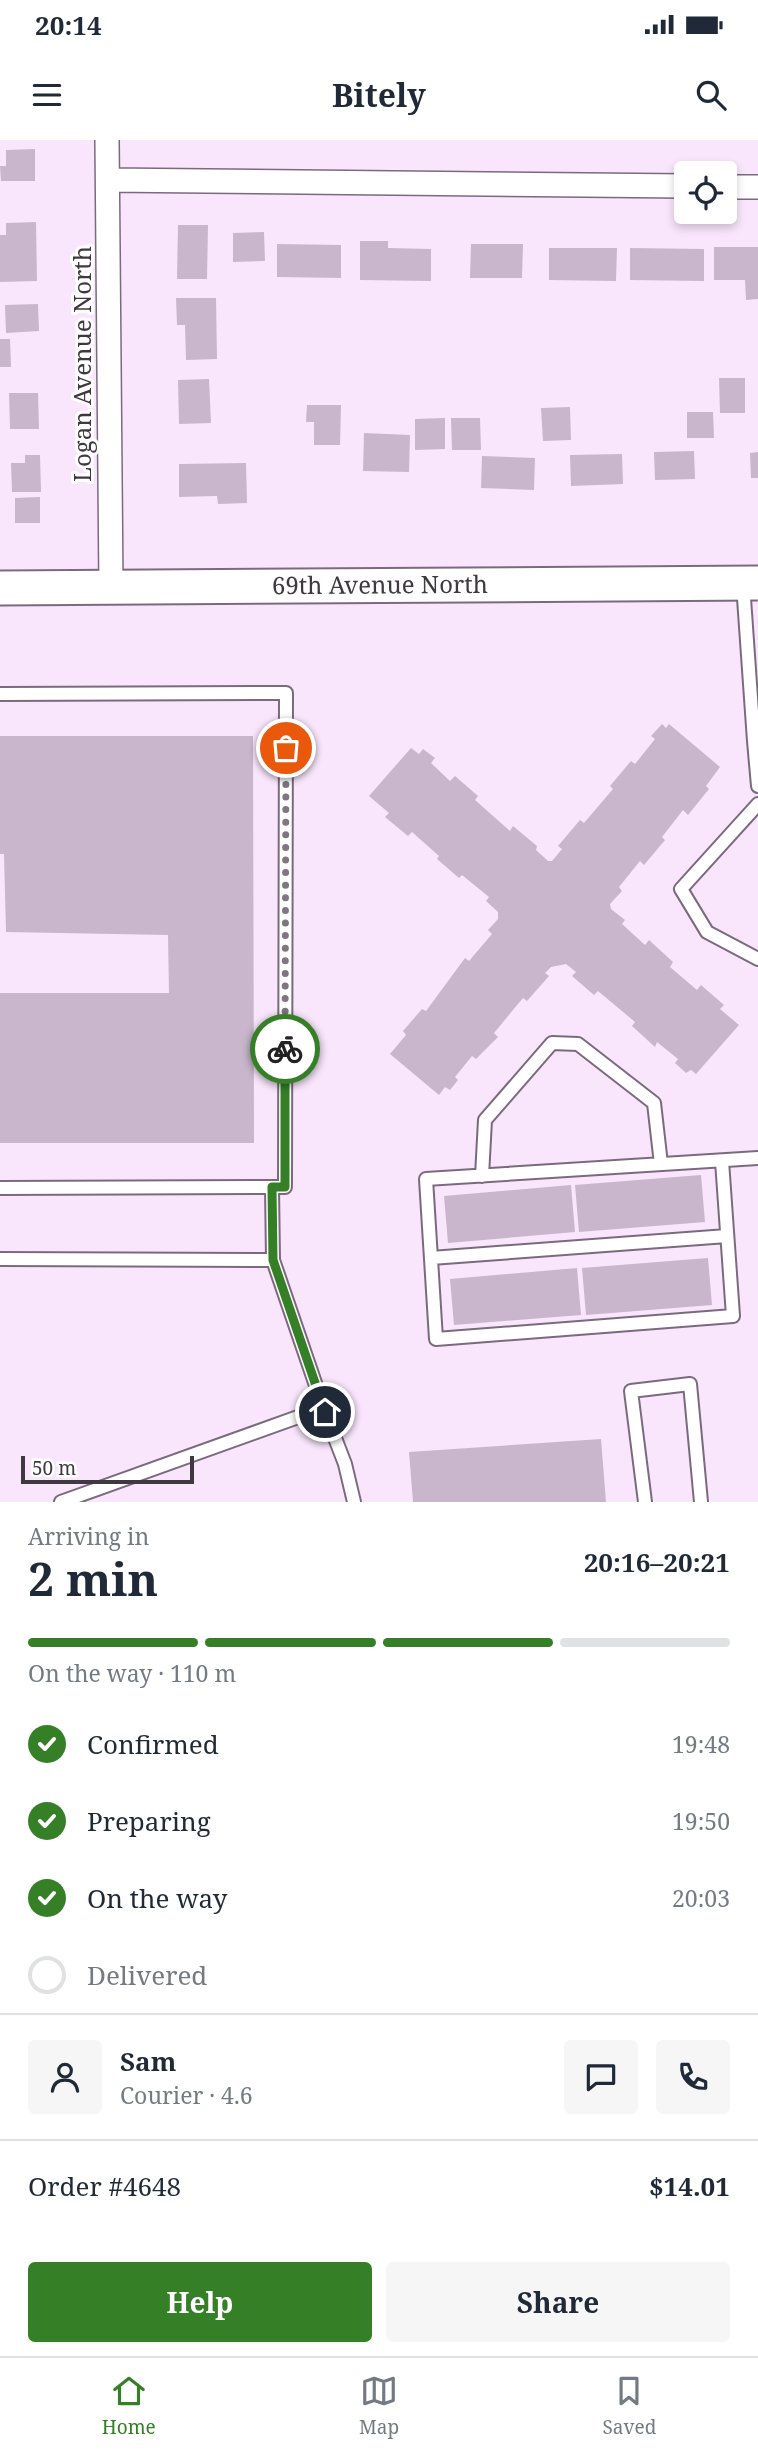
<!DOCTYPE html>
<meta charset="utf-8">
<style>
:root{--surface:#fff;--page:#f6f6f7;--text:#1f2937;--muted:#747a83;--line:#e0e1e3;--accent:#358027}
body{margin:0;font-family:"Noto Serif",serif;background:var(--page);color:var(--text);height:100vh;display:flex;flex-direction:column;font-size:26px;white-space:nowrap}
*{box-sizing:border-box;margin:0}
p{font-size:23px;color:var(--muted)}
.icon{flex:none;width:38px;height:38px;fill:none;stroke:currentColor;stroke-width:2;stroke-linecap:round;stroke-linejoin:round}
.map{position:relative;height:1362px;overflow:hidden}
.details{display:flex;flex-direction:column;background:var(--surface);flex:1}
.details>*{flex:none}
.buttons{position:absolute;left:674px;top:21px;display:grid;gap:14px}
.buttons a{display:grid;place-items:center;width:63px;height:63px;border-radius:7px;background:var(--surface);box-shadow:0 4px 10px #0003;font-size:35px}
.scale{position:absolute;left:21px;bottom:18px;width:173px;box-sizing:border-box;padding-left:7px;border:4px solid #403841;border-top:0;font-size:19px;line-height:24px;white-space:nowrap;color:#403841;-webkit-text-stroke:5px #fff;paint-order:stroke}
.pin{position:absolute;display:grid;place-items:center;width:60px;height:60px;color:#fff;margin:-30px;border:4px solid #fff;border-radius:50%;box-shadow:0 2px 7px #0007}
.courier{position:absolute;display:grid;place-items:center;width:70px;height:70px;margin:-35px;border:5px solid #358027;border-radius:50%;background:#fff;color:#222;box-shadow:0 2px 9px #0007}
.summary em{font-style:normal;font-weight:700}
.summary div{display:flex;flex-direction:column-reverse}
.summary{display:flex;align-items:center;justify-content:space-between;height:119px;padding:0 28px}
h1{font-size:46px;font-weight:700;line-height:52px}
.bar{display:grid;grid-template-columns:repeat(4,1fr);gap:10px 7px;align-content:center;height:84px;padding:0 28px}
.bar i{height:9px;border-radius:5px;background:var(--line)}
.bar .selected{background:var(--accent)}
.bar p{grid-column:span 4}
.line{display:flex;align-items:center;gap:18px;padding:0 28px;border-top:2px solid var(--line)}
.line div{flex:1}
.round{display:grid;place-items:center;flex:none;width:74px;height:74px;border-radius:7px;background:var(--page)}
ol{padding:0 28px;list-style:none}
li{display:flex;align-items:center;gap:21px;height:77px}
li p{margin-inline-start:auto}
li .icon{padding:7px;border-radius:50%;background:var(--accent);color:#fff;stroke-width:4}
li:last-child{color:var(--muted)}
li i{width:38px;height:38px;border:4px solid var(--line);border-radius:50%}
.action{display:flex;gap:14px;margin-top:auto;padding:14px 28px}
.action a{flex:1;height:80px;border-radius:7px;background:var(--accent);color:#fff;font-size:28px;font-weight:700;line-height:80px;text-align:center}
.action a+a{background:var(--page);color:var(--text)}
.status{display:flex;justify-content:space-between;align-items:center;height:49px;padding:0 35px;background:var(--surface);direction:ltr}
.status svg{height:19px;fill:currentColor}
header{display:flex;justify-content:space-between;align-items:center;height:91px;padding:0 28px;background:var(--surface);font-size:32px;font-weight:700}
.tab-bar{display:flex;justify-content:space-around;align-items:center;height:98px;border-top:2px solid var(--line);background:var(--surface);font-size:19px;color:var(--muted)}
.tab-bar a{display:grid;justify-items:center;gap:4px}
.tab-bar .selected{color:var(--accent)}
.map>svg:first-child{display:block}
</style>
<div class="status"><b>20:14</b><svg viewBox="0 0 49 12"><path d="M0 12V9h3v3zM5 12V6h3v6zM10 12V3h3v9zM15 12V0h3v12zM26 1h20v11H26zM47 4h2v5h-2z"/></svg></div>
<header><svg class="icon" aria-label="menu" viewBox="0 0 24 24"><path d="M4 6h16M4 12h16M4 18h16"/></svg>Bitely<svg class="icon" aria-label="search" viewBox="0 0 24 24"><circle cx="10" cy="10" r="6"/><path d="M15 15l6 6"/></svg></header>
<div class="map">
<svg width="758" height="1362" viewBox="0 0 758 1362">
<rect width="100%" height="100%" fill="#f9e5fc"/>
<!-- building -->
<path fill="#c9b6cc" d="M 35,9 L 35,41 L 1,41 L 0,26 L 6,26 L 6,10 Z
M 36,82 L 37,141 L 0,142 L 0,95 L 6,95 L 6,83 Z
M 178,85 L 208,85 L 207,139 L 177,139 Z
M 264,92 L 265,121 L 233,122 L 233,93 Z
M 360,101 L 388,101 L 388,108 L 431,109 L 431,141 L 360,140 Z
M 277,104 L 341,105 L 341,138 L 277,137 Z
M 471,104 L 523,104 L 522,138 L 470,138 Z
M 714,107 L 758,107 L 758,159 L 746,160 L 745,140 L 714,140 Z
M 549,108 L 617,108 L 616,141 L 549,140 Z
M 630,108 L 704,109 L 704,141 L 630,140 Z
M 176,158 L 216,158 L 217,219 L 186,220 L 185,185 L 177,185 Z
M 38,164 L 39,191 L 6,193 L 5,165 Z
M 0,199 L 10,199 L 11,227 L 0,227 Z
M 719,238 L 745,238 L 745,273 L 720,273 Z
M 209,239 L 211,283 L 179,284 L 178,240 Z
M 9,253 L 38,253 L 39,289 L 10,289 Z
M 307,265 L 341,265 L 340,305 L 314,305 L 314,282 L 306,282 Z
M 570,267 L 571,300 L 543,301 L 541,268 Z
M 687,272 L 713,272 L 714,298 L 687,298 Z
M 445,278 L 445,309 L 415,310 L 415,279 Z
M 451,278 L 480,278 L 481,310 L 452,310 Z
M 364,293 L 410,295 L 409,332 L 363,331 Z
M 694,311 L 695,339 L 655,340 L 654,312 Z
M 758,312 L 758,338 L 751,338 L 750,313 Z
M 622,314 L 623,344 L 571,346 L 570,315 Z
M 25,315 L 40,315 L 41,352 L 12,352 L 11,323 L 25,323 Z
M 482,316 L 535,318 L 534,350 L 481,348 Z
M 246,323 L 247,363 L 218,364 L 217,356 L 179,357 L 179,324 Z
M 40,357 L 40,383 L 15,383 L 15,358 Z
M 662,584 L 666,588 L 669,584 L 720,627 L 706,646 L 709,649 L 688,675 L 683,670 L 662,697 L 665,700 L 644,725 L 640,721 L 619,747 L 622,751 L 610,764 L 611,769 L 625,780 L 622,784 L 645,805 L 649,800 L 673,822 L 670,827 L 697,850 L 701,845 L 724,865 L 720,869 L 739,885 L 696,934 L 691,930 L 686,933 L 675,923 L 678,919 L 657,902 L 655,907 L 632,886 L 635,882 L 598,851 L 594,855 L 572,836 L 576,832 L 566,824 L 551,827 L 545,833 L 549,836 L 527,861 L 523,858 L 494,893 L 498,897 L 476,919 L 472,916 L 455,937 L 458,940 L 450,950 L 445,947 L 439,955 L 390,914 L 406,895 L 403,891 L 422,869 L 426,871 L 465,818 L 469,821 L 492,794 L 488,790 L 498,779 L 498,772 L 486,761 L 489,757 L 462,735 L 459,738 L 437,719 L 439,716 L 412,692 L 408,696 L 385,677 L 389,673 L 369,656 L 411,608 L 419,614 L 423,609 L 435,618 L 431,623 L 450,641 L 455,636 L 478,656 L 475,660 L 510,691 L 513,686 L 537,706 L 536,710 L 548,721 L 552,721 L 562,709 L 558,706 L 580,680 L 584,683 L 613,649 L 610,646 L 631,621 L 635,624 L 655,599 L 651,596 Z
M 0,596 L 253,596 L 254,1003 L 0,1003 L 0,853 L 169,853 L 168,795 L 6,792 L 4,714 L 0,714 Z
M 701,1035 L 705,1082 L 579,1092 L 575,1045 Z
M 571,1045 L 575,1092 L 448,1103 L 444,1056 Z
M 708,1118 L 712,1165 L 586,1175 L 582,1128 Z
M 577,1128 L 581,1175 L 454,1185 L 450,1139 Z
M 601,1299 L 606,1362 L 413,1362 L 409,1312 Z"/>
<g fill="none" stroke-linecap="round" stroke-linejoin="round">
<!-- lane casing -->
<g stroke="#7b6a7e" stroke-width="16">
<path id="lane" d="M 743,444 L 754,601 L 758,601
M 0,554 L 286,553 L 285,1047 L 0,1048
M 754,601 L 758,646
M 758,664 L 681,749 L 707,792 L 758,819
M 722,1021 L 733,1176 L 436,1199 L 426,1039 L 758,1018
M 482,1036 L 485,980 L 552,903 L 578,904 L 654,963 L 661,1024
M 272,1047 L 273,1120
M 431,1118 L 727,1096
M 0,1119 L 273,1120 L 325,1272
M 61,1362 L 298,1277 L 325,1272 L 345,1324 L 354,1362
M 645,1362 L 631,1251 L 690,1244 L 701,1362"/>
</g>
<!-- street casing -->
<g stroke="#7b6a7e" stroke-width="26">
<path id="street" d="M 107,0 L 111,448
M 108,40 L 686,46
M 724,47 L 758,47"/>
</g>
<!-- secondary casing -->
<g stroke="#7b6a7e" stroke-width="37">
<g id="secondary">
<path id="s1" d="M 0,448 L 758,443"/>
</g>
</g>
<!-- lane -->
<use href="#lane" stroke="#fff" stroke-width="12"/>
<!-- street -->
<use href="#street" stroke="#fff" stroke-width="23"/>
<!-- secondary -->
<use href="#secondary" stroke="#fff" stroke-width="33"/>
</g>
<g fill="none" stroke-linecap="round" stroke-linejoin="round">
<!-- done -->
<path stroke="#817582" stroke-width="7" stroke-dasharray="0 12.6" d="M 285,909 L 286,608"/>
<!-- route -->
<path stroke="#358027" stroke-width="9" d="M 285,909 L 285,1047 L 272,1047 L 273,1120 L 325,1272"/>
</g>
<g text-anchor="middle" stroke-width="6" stroke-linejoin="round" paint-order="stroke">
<!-- street labels -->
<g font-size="24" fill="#403841" stroke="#fff">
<text transform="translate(83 224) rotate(-90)" y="8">Logan Avenue North</text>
<text dy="8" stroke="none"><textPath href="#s1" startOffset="380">69th Avenue North</textPath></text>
</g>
</g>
</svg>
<div class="buttons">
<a><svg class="icon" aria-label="locate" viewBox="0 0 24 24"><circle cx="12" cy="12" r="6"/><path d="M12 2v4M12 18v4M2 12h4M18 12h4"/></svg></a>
</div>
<div class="scale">50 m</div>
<div class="pin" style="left:286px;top:608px;background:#ea580c"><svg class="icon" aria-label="bag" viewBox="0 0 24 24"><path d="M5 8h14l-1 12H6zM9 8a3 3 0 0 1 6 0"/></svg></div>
<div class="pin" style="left:325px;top:1272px;background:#1f2937"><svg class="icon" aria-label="home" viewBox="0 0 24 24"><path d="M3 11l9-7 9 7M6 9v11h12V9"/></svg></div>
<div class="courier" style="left:285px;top:909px"><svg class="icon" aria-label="bike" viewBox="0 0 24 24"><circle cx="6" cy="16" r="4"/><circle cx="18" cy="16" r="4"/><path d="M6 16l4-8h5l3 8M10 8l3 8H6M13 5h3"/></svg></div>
</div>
<section class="details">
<div class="summary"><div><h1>2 min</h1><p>Arriving in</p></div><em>20:16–20:21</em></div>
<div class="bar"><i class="selected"></i><i class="selected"></i><i class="selected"></i><i></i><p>On the way · 110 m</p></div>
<ol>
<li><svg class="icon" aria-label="check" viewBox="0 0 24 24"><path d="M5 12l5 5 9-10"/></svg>Confirmed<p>19:48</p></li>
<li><svg class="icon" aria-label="check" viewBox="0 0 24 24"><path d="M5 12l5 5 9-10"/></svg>Preparing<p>19:50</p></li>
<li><svg class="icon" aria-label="check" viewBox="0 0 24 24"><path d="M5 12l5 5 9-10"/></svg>On the way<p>20:03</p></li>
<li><i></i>Delivered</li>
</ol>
<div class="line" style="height:126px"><a class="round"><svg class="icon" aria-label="person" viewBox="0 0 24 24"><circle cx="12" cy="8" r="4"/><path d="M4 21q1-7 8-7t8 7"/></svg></a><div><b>Sam</b><p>Courier · 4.6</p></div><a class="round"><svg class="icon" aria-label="chat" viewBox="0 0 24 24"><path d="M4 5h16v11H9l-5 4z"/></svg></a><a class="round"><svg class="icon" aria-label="phone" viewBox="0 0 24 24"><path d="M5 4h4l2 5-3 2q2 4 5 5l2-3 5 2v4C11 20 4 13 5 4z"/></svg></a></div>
<div class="line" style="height:91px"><div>Order #4648</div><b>$14.01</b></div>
<div class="action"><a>Help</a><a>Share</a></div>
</section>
<nav class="tab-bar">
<a class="selected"><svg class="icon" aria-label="home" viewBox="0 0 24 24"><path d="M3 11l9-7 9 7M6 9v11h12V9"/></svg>Home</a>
<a><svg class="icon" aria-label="map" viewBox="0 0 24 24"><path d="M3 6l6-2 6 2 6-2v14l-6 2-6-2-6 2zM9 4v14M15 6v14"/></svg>Map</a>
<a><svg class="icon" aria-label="saved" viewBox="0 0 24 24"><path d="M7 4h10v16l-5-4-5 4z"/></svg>Saved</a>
</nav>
